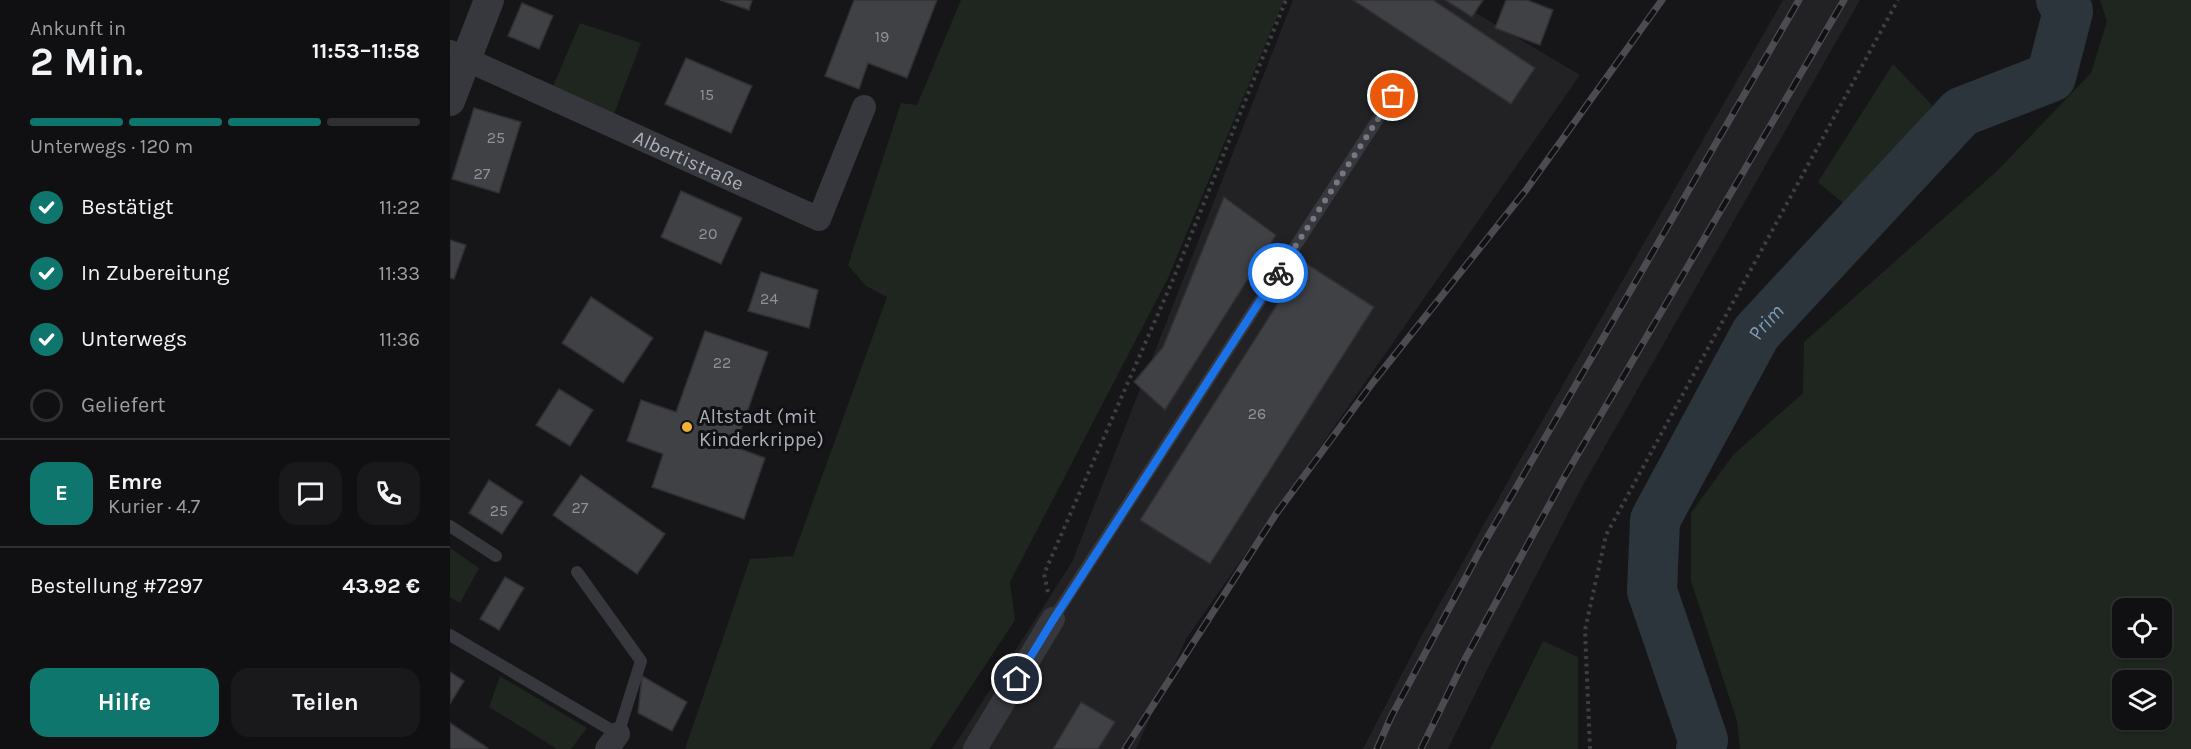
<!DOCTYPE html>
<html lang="de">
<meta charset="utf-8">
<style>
:root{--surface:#101012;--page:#19191b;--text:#f1f3f6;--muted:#9c9d9f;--line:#303032;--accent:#0f766e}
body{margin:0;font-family:Karla,sans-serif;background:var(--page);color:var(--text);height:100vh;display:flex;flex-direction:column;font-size:22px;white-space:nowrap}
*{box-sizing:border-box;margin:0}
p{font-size:20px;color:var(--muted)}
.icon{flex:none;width:33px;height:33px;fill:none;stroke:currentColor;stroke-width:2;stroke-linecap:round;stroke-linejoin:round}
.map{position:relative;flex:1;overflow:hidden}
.drawer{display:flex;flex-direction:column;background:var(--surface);width:450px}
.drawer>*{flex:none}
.fabs{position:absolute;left:1662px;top:598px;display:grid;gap:12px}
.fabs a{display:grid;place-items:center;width:60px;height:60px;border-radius:12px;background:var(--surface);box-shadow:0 2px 4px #0004,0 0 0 2px var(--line);font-size:30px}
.pin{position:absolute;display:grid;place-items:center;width:51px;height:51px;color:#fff;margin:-26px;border:3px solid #fff;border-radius:50%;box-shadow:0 2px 6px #0007}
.courier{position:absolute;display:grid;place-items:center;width:60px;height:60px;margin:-30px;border:4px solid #1a73e8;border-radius:50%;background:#fff;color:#222;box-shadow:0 2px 8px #0007}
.overview em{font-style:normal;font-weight:700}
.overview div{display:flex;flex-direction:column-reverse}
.overview{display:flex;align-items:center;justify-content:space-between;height:102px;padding:0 30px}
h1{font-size:39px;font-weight:700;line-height:45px}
.bar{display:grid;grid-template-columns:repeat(4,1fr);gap:9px 6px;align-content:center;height:72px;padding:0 30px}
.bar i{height:8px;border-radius:4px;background:var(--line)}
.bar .selected{background:var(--accent)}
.bar p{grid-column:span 4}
.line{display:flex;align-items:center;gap:15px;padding:0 30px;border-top:2px solid var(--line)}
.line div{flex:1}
.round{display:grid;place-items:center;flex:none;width:63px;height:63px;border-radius:18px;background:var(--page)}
ol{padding:0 30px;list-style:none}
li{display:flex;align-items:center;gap:18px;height:66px}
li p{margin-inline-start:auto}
li .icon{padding:6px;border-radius:50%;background:var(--accent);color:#fff;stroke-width:4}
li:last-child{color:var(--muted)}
li i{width:33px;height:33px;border:3px solid var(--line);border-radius:50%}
.button{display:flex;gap:12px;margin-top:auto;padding:12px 30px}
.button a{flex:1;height:69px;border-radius:18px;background:var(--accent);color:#fff;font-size:24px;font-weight:700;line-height:69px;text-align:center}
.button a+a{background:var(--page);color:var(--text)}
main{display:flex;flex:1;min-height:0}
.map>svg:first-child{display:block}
</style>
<main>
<section class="drawer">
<div class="overview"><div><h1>2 Min.</h1><p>Ankunft in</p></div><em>11:53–11:58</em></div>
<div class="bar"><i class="selected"></i><i class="selected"></i><i class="selected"></i><i></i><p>Unterwegs · 120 m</p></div>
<ol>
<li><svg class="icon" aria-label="check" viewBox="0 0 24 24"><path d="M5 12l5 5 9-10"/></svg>Bestätigt<p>11:22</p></li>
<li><svg class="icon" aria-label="check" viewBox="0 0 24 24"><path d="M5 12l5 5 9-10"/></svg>In Zubereitung<p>11:33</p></li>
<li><svg class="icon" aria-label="check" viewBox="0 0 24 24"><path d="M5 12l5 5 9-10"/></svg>Unterwegs<p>11:36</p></li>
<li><i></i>Geliefert</li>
</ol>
<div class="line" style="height:108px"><b class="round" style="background:var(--accent);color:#fff">E</b><div><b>Emre</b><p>Kurier · 4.7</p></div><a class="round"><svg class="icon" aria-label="chat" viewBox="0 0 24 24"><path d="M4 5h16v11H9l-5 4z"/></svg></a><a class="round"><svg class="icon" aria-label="phone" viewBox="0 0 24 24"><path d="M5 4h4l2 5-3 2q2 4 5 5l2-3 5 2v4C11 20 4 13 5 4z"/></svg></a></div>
<div class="line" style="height:78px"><div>Bestellung #7297</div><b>43.92 €</b></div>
<div class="button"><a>Hilfe</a><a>Teilen</a></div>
</section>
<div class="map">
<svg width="1741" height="749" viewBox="0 0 1741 749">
<rect width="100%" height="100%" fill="#161618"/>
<!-- built -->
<path fill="#222225" d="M 843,0 L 1004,0 L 1130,75 L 736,639 L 686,749 L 502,749 L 622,562 Z
M 1333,0 L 1410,0 L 1133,485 L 1038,668 L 998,749 L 913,749 L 972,635 L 1075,451 Z"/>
<!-- green -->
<path fill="#1e261f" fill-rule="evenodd" d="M 511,0 L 834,0 L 718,278 L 560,582 L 565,620 L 480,749 L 235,749 L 300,559 L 343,556 L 437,297 L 416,286 L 398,265 L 451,103 L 467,105 Z
M 1650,0 L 1741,0 L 1741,749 L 1290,749 L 1287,721 L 1241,581 L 1241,513 L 1283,455 L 1353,393 L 1354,342 L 1547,171 L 1641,73 L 1657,21 ZM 1672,609 L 1712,609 L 1712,648 L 1672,648 ZM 1672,681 L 1712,681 L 1712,720 L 1672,720 Z
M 130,23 L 191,43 L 164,114 L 100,93 Z
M 1443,64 L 1482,105 L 1441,169 L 1394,204 L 1368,182 Z
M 0,548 L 29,568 L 10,603 L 0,597 Z
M 1093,641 L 1128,657 L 1128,749 L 1040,749 Z
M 50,676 L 137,728 L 121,749 L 107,749 L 39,707 Z"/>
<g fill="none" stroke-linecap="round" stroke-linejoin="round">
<!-- river -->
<path stroke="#2c353c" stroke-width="50" id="s1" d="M 1251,749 L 1253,740 L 1202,591 L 1205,520 L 1306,333 L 1511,112 L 1601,77 L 1618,11 L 1611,0"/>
</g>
<!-- building -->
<path fill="#404145" stroke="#303034" stroke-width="1.5" d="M 270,0 L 302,0 L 299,10 Z
M 404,0 L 487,0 L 457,78 L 418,63 L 409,89 L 375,76 Z
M 903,0 L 983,0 L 1085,68 L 1061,104 Z
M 995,0 L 1033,0 L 1022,17 Z
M 1056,0 L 1077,0 L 1103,10 L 1090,45 L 1045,28 Z
M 72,3 L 103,16 L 89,49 L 58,36 Z
M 236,58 L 302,86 L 281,133 L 215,104 Z
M 24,108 L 71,122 L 49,193 L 2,179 Z
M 231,191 L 292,218 L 271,264 L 211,237 Z
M 774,197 L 826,235 L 715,410 L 684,382 L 713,347 Z
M 0,240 L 16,245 L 4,279 L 0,278 Z
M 854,262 L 924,307 L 760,564 L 690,520 Z
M 311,272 L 368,290 L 359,328 L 298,311 Z
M 141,297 L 203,338 L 173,383 L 112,343 Z
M 255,331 L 318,352 L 285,447 L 315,458 L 294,519 L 202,487 L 213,454 L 177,441 L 191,400 L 226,412 Z
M 109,389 L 143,410 L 120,446 L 86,425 Z
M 131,475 L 215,534 L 187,574 L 103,515 Z
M 39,480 L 73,502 L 52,534 L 19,513 Z
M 55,577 L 74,588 L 49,630 L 30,619 Z
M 0,672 L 14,681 L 0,704 Z
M 192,676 L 237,702 L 222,731 L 188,713 Z
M 631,702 L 665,722 L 648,749 L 603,749 Z
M 0,723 L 38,748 L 37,749 L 0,749 Z"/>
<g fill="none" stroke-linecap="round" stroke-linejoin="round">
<!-- path -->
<path stroke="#3d3f44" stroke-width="4" stroke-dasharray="3 4.5" stroke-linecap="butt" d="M 598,592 L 594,574 L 722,282 L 836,0
M 1140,749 L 1135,630 L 1156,535 L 1448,0"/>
<!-- service -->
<path stroke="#37383d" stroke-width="12" d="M 0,526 L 46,556
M 603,619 L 943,96
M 0,635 L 168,734 L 191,661 L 127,572"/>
<!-- minor -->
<g stroke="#37383d" stroke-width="24">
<path id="s2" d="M 0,52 L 369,219 L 414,107"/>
<path d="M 157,749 L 168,734"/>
<path d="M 525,749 L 603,619"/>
</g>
<!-- tertiary -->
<path stroke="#37383d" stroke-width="30" d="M 0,101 L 39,0"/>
<!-- rail casing -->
<g stroke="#4a4c52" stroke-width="7">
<path id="rail" d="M 675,749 L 826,514 L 924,381 L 1076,190 L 1212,0
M 927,749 L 941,717 L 1033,545 L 1349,0
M 971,749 L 1015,659 L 1115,476 L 1394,0"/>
</g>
<!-- rail -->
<use href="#rail" stroke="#111113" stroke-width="4.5" stroke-dasharray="14" stroke-linecap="butt"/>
</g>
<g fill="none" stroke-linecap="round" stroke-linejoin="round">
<!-- done -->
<path stroke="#757880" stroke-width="6" stroke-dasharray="0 10.8" d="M 828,273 L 943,96"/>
<!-- route -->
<path stroke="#1a73e8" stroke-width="8" d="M 567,679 L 603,620 L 828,273"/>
</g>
<!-- markers -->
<circle fill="#f2b134" stroke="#111113" stroke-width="2" cx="237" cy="427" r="6"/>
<g text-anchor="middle" stroke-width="6" stroke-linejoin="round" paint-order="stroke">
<!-- number labels -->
<g font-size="16" fill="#8e929b">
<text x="432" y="42">19</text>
<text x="257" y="100">15</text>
<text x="46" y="143">25</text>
<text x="32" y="179">27</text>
<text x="258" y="239">20</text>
<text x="319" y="304">24</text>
<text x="272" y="368">22</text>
<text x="807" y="419">26</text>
<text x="130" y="513">27</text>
<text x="49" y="516">25</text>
</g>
<!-- street labels -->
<g font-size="20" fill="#a8adb8" stroke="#111113">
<text dy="7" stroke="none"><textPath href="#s2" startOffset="262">Albertistraße</textPath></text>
</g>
<!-- poi labels -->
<g font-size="20" fill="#a8adb8" stroke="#111113" text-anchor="start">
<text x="249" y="423">Altstadt (mit<tspan x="249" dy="23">Kinderkrippe)</tspan></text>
</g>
<!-- water labels -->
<g font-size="21" font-style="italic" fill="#7f9bb3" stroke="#111113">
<text dy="7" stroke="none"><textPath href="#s1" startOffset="465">Prim</textPath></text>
</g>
</g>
</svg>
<div class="fabs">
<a><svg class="icon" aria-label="locate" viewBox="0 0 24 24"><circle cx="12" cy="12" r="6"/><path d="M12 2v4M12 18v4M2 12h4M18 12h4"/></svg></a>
<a><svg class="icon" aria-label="layers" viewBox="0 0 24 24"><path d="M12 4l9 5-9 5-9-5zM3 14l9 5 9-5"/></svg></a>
</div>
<div class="pin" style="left:943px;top:96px;background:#ea580c"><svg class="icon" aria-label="bag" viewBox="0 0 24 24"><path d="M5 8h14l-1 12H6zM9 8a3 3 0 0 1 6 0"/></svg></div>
<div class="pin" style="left:567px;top:679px;background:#1f2937"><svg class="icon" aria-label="home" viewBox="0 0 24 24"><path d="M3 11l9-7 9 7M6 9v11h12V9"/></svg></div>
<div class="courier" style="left:828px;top:273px"><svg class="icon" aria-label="bike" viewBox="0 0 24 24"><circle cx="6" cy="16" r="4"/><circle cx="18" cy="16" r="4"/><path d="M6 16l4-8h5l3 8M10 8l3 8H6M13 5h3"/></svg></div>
</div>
</main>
